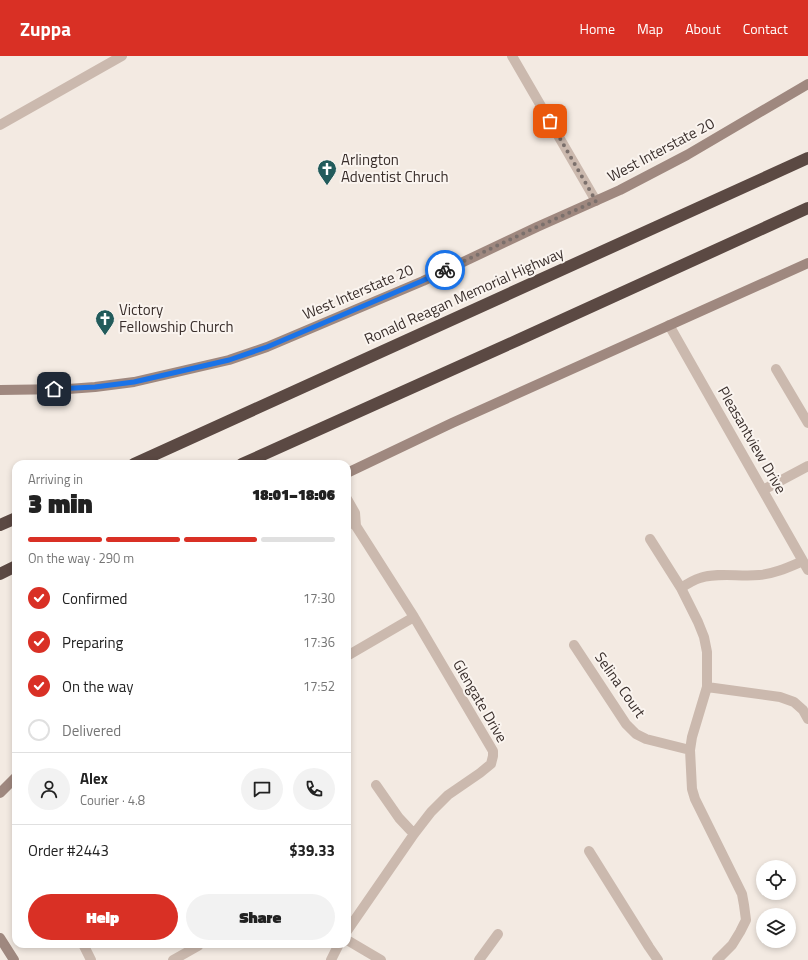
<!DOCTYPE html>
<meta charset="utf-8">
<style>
:root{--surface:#fff;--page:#f2f2f2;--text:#222;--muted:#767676;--line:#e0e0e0;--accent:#d93025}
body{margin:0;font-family:"Titillium Web",sans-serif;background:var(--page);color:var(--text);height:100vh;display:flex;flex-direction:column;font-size:15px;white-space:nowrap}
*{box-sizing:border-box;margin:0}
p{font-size:13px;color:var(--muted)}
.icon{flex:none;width:22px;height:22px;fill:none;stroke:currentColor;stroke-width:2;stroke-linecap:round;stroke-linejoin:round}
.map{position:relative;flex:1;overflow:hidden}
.drawer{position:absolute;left:12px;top:404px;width:339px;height:488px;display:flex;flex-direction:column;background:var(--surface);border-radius:12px;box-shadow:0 2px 6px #0003}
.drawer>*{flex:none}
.controls{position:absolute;left:756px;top:804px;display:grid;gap:8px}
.controls a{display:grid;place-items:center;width:40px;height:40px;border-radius:50%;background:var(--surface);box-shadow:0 2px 6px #0003;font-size:20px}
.pin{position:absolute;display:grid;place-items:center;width:34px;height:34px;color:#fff;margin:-17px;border-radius:8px;box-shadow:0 2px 6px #0006}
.courier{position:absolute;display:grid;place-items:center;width:40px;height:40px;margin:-20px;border:3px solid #1a73e8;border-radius:50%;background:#fff;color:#222;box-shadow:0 1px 5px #0007}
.headline em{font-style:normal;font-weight:800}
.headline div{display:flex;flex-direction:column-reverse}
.headline{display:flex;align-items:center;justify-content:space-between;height:68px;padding:0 16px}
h1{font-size:26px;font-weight:800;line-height:30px}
.bar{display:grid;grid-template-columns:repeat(4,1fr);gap:6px 4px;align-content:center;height:48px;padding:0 16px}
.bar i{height:5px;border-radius:3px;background:var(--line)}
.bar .selected{background:var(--accent)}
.bar p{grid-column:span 4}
.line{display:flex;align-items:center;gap:10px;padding:0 16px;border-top:1px solid var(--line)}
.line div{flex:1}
.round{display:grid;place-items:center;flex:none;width:42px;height:42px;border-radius:21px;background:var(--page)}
ol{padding:0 16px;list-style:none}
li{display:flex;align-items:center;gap:12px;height:44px}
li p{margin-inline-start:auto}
li .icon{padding:4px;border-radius:50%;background:var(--accent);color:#fff;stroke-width:4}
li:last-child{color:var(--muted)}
li i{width:22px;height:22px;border:2px solid var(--line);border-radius:50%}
.cta{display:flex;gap:8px;margin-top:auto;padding:8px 16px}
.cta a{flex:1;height:46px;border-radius:24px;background:var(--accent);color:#fff;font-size:16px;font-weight:800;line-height:46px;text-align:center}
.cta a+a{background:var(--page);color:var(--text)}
header{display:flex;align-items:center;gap:24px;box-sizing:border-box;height:56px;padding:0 20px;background:var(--accent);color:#fff}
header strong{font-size:19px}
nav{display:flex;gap:22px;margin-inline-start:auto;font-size:14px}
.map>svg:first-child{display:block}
</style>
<header>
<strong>Zuppa</strong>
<nav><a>Home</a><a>Map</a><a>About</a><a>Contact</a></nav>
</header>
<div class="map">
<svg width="808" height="904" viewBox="0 0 808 904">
<rect width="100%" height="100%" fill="#f3eae2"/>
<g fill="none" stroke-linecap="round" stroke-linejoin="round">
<!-- minor -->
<path stroke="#cbb9ae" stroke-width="10" d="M 512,0 L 596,145
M 669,269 L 808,514
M 776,313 L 808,367
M 763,434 L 808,410
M 347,443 L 355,457 L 356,470
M 347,463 L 356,470 L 414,561 L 493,695 L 493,700 L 491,708 L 480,717 L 448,739 L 431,756 L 414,778 L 347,875
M 650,483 L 681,532 L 698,566 L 704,581 L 707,596 L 707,631 L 692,681 L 690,694 L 692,733 L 695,743 L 742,838 L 744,849 L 746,864 L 740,876 L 732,889 L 717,904
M 681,532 C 687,528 693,524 700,522 C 718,516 740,521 759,519 C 774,518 789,511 803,505
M 574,589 L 626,668 L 636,678 L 646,683 L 690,694
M 347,600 L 414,561
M 707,631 L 780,641 L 794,646 L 803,654 L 808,663
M 376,729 L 399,762 L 414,778
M 589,795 L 649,891 L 658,904
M 347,884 L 381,904
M 83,888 L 91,904
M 173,904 L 198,890 L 198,888
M 331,904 L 339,888
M 479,904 L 498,878"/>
<!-- tertiary -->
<path stroke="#cbb9ae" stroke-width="10" d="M 0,69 L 122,0"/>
<!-- secondary -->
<path stroke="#9f887f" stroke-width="10" d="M 0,334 L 68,333 L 95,331 L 134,326 L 229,304 L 267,291 L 423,225 L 537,171 L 620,134 L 687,99 L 808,28
M 347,417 L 452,367 L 808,207
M 0,737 L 16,721
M 0,882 L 14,904"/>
<!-- motorway -->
<path stroke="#5b4943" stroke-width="12" d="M 134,408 L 808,102
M 242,408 L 518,284 L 808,152
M 0,469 L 16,462
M 0,518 L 16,510"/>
</g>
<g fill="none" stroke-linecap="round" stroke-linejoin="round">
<!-- done -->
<path stroke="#7b706c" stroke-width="4" stroke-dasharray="0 7.2" d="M 445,214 L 537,171 L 596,145 L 550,65"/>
<!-- route -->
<path stroke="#1a73e8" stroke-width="5" d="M 54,333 L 95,331 L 134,326 L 229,304 L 267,291 L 422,225 L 445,214"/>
</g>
<!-- icons -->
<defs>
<g id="church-pin" transform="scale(1)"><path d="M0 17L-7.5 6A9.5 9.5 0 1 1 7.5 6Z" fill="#225b5b" stroke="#faf4ef"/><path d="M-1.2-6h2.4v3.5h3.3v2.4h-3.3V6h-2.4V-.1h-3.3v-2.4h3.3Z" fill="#fff"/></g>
</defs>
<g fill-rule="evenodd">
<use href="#church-pin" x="327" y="113"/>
<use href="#church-pin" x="105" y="263"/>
</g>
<g text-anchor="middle" stroke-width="4" stroke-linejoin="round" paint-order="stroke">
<!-- street labels -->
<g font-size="15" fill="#3a2f2c" stroke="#faf4ef">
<text transform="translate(661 94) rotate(-28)" y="5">West Interstate 20</text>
<text transform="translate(358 236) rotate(-23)" y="5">West Interstate 20</text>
<text transform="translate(464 240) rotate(-24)" y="5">Ronald Reagan Memorial Highway</text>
<text transform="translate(752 384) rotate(60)" y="5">Pleasantview Drive</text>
<text transform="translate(620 629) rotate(55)" y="5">Selina Court</text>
<text transform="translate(480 645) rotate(60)" y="5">Glengate Drive</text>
</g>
<!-- poi labels -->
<g font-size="15" fill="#3a2f2c" stroke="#faf4ef" text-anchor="start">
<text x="341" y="109">Arlington<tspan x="341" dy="17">Adventist Chruch</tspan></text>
<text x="119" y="259">Victory<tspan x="119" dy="17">Fellowship Church</tspan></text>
</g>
</g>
</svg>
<div class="controls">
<a><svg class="icon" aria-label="locate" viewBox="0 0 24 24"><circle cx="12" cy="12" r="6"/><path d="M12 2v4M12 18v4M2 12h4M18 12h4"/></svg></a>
<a><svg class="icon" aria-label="layers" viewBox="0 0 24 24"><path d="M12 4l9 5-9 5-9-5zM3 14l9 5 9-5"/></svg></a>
</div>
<div class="pin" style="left:550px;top:65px;background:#ea580c"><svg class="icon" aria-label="bag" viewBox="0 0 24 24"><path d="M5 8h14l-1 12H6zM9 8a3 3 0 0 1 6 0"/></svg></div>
<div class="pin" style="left:54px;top:333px;background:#1f2937"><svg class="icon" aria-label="home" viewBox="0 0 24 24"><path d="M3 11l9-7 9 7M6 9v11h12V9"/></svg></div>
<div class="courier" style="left:445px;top:214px"><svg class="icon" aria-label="bike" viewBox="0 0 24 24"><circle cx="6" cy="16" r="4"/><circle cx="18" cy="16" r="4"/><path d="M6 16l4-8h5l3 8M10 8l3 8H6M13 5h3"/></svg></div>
<section class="drawer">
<div class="headline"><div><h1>3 min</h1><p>Arriving in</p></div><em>18:01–18:06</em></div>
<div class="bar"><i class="selected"></i><i class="selected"></i><i class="selected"></i><i></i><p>On the way · 290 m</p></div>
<ol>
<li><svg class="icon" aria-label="check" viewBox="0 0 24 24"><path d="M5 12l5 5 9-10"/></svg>Confirmed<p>17:30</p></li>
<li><svg class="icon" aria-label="check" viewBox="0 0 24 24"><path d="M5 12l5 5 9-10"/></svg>Preparing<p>17:36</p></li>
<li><svg class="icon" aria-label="check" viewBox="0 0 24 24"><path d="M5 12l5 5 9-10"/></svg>On the way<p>17:52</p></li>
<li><i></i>Delivered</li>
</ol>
<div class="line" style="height:72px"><a class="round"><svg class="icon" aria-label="person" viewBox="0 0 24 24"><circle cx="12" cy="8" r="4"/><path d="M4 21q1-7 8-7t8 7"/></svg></a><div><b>Alex</b><p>Courier · 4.8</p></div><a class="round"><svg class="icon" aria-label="chat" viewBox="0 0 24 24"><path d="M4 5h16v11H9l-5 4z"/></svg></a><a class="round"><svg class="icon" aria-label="phone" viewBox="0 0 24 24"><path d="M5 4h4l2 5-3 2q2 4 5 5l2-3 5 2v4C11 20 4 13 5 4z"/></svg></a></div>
<div class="line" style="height:52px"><div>Order #2443</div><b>$39.33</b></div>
<div class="cta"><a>Help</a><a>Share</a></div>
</section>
</div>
